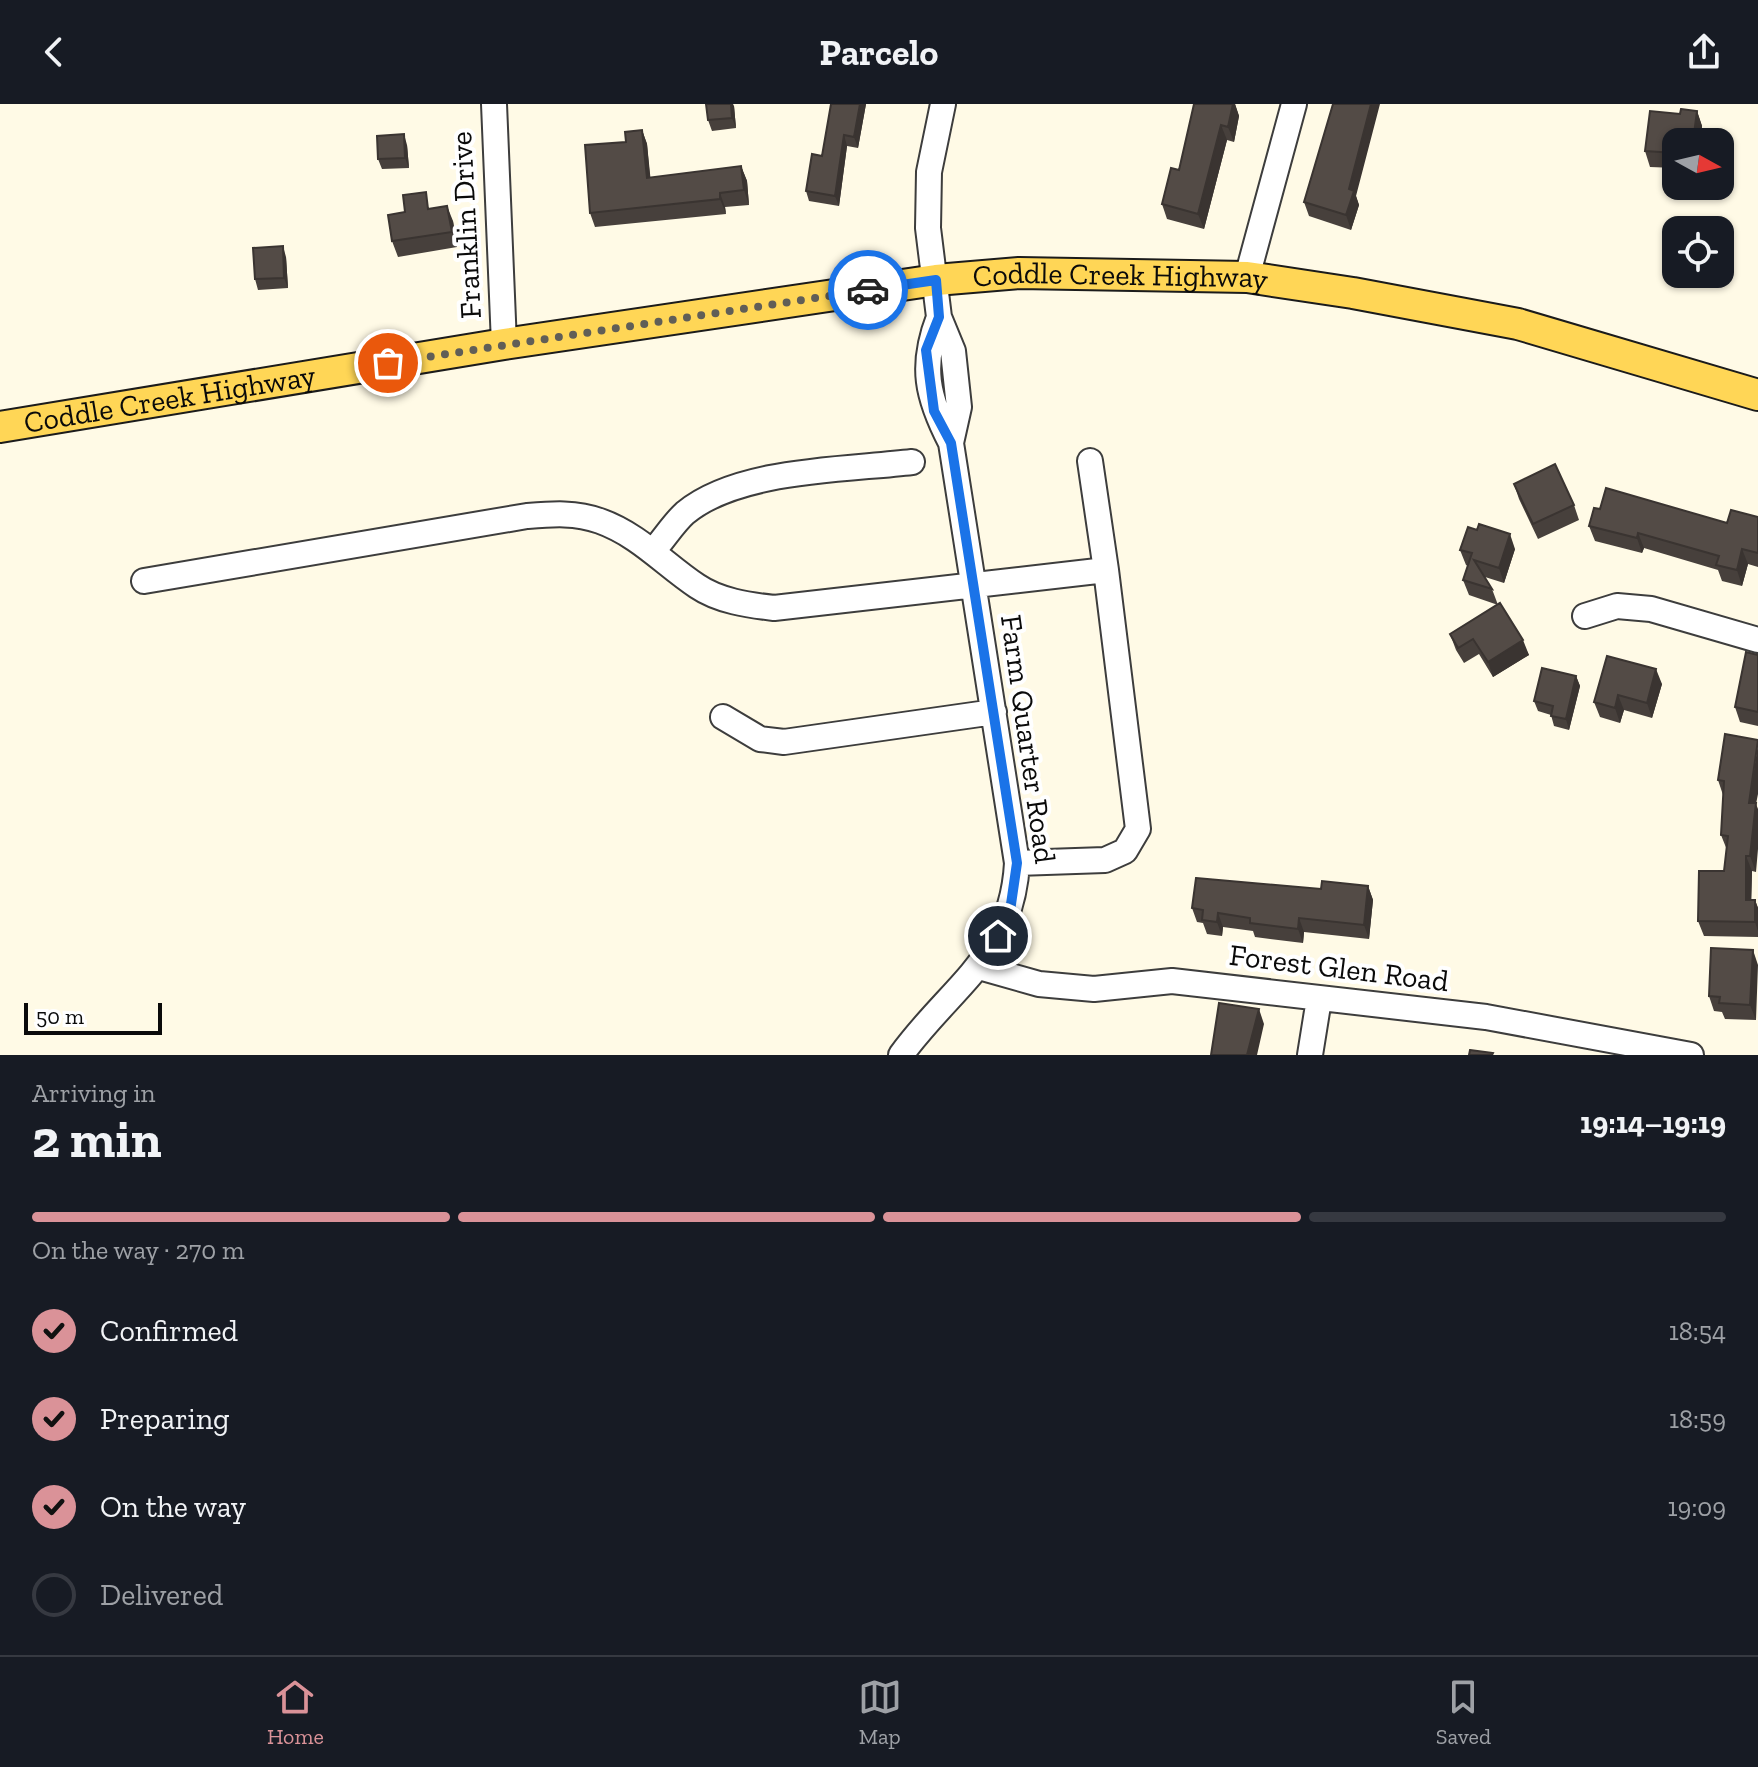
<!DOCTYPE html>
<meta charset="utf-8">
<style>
:root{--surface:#171b24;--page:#20242c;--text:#f1f3f6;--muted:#9ea1a6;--line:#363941;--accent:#da9298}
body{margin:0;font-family:"Zilla Slab",serif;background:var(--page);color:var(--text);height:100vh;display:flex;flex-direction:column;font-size:30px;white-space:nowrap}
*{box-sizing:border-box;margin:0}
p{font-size:26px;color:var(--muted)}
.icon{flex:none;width:44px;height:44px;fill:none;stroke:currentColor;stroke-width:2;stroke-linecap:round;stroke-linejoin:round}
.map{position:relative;height:951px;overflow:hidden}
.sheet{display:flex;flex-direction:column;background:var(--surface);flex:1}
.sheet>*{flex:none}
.needle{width:52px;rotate:98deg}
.buttons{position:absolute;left:1662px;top:24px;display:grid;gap:16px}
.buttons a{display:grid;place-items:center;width:72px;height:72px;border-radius:16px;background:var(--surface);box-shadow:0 2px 6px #0004;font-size:40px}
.scale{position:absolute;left:24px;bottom:20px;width:138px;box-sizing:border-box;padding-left:8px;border:4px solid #0a0a0a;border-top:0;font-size:22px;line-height:28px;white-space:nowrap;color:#0a0a0a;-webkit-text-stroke:6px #fff;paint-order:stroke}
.pin{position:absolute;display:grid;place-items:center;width:68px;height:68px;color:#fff;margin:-34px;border:4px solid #fff;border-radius:50%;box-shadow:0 2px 8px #0007}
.courier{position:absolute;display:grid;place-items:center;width:80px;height:80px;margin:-40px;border:6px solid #1a73e8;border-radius:50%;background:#fff;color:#222;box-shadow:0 2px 10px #0007}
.overview em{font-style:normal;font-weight:700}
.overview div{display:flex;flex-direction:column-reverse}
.overview{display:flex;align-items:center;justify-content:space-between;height:136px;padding:0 32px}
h1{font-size:52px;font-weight:700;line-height:60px}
.bar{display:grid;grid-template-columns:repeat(4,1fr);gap:12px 8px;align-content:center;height:96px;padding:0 32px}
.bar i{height:10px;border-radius:6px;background:var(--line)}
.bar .current{background:var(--accent)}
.bar p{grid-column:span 4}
ol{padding:0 32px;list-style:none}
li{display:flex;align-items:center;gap:24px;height:88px}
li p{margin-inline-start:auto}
li .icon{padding:8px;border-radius:50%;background:var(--accent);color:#111;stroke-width:4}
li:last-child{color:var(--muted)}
li i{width:44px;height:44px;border:4px solid var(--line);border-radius:50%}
header{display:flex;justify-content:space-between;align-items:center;height:104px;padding:0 32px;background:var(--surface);font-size:36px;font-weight:700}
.menu{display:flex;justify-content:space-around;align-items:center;height:112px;border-top:2px solid var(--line);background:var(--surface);font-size:22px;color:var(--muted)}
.menu a{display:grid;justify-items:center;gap:4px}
.menu .current{color:var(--accent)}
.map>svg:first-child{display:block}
</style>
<header><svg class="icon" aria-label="back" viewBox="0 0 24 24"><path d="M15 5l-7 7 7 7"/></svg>Parcelo<svg class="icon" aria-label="share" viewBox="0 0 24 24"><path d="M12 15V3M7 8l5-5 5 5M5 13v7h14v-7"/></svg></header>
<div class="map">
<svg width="1758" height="951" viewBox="0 0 1758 951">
<rect width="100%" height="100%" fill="#fffae6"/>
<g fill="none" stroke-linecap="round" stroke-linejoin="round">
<!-- minor casing -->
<g stroke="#3d3d3d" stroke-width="28">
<path id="minor" d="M 494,0 L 504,240
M 943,0 L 929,68 L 928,124 L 939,213 L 953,247 L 959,303 L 951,339
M 1247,173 L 1294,0
M 1090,357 L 1106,466
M 653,447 C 664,435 673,420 685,409 C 738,365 845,366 912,358
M 144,477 L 527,412 C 552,410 576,408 600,417 C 639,431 664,460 697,482 C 719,497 748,501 774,504 L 1106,466 L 1138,725 L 1125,747 L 1105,756 L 1017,759
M 1585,512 L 1617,502 L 1651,505 L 1758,536
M 723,613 L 760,635 L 784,638 L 994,608
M 979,863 L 1039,880 L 1094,885 L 1172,877 L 1486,913 L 1691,951
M 901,951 C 951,882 1012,853 1017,759 L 951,339 C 927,293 920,262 939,213
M 1310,951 L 1319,895"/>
</g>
<!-- major casing -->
<g stroke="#1b1b1b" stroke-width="34">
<g id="major">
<path id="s1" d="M 0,323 L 504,240 L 936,176 L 1019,169 L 1247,173 L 1353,189 L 1518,220 L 1758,291"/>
</g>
</g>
<!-- minor -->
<use href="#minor" stroke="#fff" stroke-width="24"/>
<!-- major -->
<use href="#major" stroke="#ffd656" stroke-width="30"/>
</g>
<!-- wall -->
<path fill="#47403c" d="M 831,0 L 866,0 L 858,44 L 847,42 L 839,102 L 809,97 L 806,87 L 822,52 Z
M 1194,0 L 1235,0 L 1239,12 L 1234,38 L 1227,36 L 1204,125 L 1167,115 L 1162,100 L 1179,66 Z
M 734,2 L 736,24 L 712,27 L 708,16 Z
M 1697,7 L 1702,22 L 1701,38 L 1676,38 L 1676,64 L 1650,63 L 1645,47 L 1680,10 Z
M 642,26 L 647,40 L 650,74 L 741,62 L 747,77 L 749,101 L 725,103 L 726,110 L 595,123 L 590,109 L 626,38 Z
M 407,41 L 409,64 L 382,65 L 378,55 Z
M 1356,92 L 1359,101 L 1351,126 L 1309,112 L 1304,98 Z
M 431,104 L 453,117 L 457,143 L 398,153 L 392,137 Z
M 286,153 L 288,184 L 258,186 L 255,175 Z
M 1514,380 L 1574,401 L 1579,416 L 1538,435 L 1519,395 Z
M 1600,405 L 1727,419 L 1758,413 L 1758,463 L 1748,460 L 1742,482 L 1722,477 L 1718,466 L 1644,444 L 1642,449 L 1595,437 L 1589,422 Z
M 1515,445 L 1504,479 L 1485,473 L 1492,485 L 1498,501 L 1469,491 L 1463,476 L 1468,462 L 1466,461 L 1460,446 Z
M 1500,499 L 1529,551 L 1493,573 L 1479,550 L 1464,559 L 1456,546 L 1450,530 Z
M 1758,551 L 1758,622 L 1740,618 L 1735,603 Z
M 1607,552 L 1662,580 L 1652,614 L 1624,606 L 1620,619 L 1600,613 L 1594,598 Z
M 1576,572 L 1580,582 L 1569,626 L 1554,622 L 1551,611 L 1538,607 L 1534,597 Z
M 1725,630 L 1756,700 L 1756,768 L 1752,767 L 1751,796 L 1755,796 L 1758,804 L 1758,833 L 1704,832 L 1698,817 L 1724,767 L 1727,746 L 1721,731 L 1723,691 L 1718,676 Z
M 1368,782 L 1373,796 L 1369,835 L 1304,828 L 1303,839 L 1255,833 L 1253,827 L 1223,823 L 1222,832 L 1207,830 L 1203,819 L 1197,818 L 1192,804 L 1321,785 Z
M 1753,846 L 1756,916 L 1725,915 L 1722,908 L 1714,907 L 1709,892 Z"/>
<!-- shaded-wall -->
<path fill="#3a3431" d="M 731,0 L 733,0 L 734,2 L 736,24 L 732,14 Z
M 860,0 L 866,0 L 858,44 L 854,33 Z
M 1233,0 L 1235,0 L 1239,12 L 1234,38 L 1228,23 Z
M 1371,0 L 1380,0 L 1356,92 L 1359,101 L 1351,126 L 1346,111 L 1349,85 Z
M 1697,7 L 1702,22 L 1701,38 L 1693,38 Z
M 1221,21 L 1227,36 L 1204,125 L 1198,110 Z
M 642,26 L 647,40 L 652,89 L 647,74 Z
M 404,30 L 407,41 L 409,64 L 405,54 Z
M 844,31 L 847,42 L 839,102 L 835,92 Z
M 741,62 L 747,77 L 749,101 L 744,86 Z
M 720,89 L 725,103 L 726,110 L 720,95 Z
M 447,102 L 453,117 L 457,143 L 452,128 Z
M 283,142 L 286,153 L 288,184 L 284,174 Z
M 1638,429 L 1644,444 L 1642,449 L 1637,434 Z
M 1510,430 L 1515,445 L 1504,479 L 1499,464 Z
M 1742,445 L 1748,460 L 1742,482 L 1737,466 Z
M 1523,536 L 1529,551 L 1493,573 L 1488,558 Z
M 1656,565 L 1662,580 L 1652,614 L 1647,599 Z
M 1576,572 L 1580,582 L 1569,626 L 1566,615 Z
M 1618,591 L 1624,606 L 1620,619 L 1615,604 Z
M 1758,640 L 1758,690 L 1756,700 L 1758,705 L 1758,745 L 1756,768 L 1750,752 L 1749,699 Z
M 1746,752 L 1752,767 L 1751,811 L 1746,796 Z
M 1368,782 L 1373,796 L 1369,835 L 1364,821 Z
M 1755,796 L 1758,804 L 1758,827 L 1755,818 Z
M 1218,809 L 1223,823 L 1222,832 L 1217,818 Z
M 1299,814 L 1304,828 L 1303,839 L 1298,825 Z
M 1753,846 L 1758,861 L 1756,916 L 1750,901 Z
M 1259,905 L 1264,920 L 1257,951 L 1247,951 Z"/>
<!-- building -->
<path fill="#534b46" stroke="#3a3431" stroke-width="2" d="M 706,0 L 731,0 L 732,14 L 708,16 Z
M 831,0 L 860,0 L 854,33 L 844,31 L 835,92 L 806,87 L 812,50 L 822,52 Z
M 1194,0 L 1233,0 L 1228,23 L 1221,21 L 1198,110 L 1162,100 L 1171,64 L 1179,66 Z
M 1333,0 L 1371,0 L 1349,85 L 1354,87 L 1346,111 L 1304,98 Z
M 1681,5 L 1697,7 L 1693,38 L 1676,38 L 1676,49 L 1645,47 L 1650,7 L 1680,10 Z
M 642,26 L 647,74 L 741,62 L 744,86 L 720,89 L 720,95 L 590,109 L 585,41 L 626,38 L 625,28 Z
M 404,30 L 405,54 L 378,55 L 377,32 Z
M 426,88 L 428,105 L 447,102 L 452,128 L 392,137 L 388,111 L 405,108 L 403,91 Z
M 283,142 L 284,174 L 255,175 L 253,144 Z
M 1555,360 L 1574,401 L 1533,420 L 1514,380 Z
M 1606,384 L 1727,419 L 1731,406 L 1758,413 L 1758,449 L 1742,445 L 1737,466 L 1716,461 L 1719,452 L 1638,429 L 1637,434 L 1589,422 L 1594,404 L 1600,405 Z
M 1479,420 L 1510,430 L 1499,464 L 1474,456 L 1492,485 L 1463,476 L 1472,449 L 1460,446 L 1468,423 L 1477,426 Z
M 1500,499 L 1523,536 L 1488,558 L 1473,535 L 1458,544 L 1450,530 Z
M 1746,548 L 1758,551 L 1758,608 L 1735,603 Z
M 1607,552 L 1656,565 L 1647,599 L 1618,591 L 1615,604 L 1594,598 Z
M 1542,564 L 1576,572 L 1566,615 L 1551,612 L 1553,602 L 1534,597 Z
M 1725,630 L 1758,636 L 1749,699 L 1756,699 L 1750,752 L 1746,752 L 1746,796 L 1755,796 L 1755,818 L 1698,817 L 1699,767 L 1724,767 L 1728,732 L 1721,731 L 1724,677 L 1718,676 Z
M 1196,774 L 1321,785 L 1322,777 L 1368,782 L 1364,821 L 1299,814 L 1298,825 L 1250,819 L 1250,814 L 1218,809 L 1217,818 L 1202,816 L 1203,806 L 1192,804 Z
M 1711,844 L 1753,846 L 1750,901 L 1719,899 L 1720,893 L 1709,892 Z
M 1219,899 L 1259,905 L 1247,951 L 1211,951 Z
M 1470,946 L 1493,949 L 1492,951 L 1469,951 Z"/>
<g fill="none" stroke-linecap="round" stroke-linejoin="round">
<!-- done -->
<path stroke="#605e57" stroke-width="8" stroke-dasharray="0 14.4" d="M 388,259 L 868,186"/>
<!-- route -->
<path stroke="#1a73e8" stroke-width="10" d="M 868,186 L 936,176 L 939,213 L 926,246 L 934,307 L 951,339 L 1017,759 L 1010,807 L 998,832"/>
</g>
<g text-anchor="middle" stroke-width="8" stroke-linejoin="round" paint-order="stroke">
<!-- street labels -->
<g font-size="30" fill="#0a0a0a" stroke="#fff">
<text transform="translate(466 121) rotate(-93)" y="10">Franklin Drive</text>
<text dy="10" stroke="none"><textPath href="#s1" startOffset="1132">Coddle Creek Highway</textPath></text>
<text dy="10" stroke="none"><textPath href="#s1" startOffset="172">Coddle Creek Highway</textPath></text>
<text transform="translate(1028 635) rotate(82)" y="10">Farm Quarter Road</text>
<text transform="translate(1339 864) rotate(7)" y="10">Forest Glen Road</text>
</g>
</g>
</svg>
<div class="buttons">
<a><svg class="needle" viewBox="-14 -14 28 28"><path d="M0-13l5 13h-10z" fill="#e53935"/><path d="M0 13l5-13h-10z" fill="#9ea1a6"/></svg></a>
<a><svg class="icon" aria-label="locate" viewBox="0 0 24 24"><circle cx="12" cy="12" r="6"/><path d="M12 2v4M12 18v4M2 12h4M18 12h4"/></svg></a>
</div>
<div class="scale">50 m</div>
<div class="pin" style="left:388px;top:259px;background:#ea580c"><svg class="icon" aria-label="bag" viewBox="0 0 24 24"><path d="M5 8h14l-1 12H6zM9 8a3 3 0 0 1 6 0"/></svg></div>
<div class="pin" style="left:998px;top:832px;background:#1f2937"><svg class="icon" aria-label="home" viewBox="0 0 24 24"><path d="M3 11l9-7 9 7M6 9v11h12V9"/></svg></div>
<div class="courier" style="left:868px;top:186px"><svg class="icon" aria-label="car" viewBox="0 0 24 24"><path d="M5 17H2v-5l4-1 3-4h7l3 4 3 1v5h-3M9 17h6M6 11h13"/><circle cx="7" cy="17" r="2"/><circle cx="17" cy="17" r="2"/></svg></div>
</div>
<section class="sheet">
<div class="overview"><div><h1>2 min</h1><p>Arriving in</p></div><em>19:14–19:19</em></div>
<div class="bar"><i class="current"></i><i class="current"></i><i class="current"></i><i></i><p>On the way · 270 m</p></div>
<ol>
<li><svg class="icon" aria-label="check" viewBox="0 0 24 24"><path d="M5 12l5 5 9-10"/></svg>Confirmed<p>18:54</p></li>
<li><svg class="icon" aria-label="check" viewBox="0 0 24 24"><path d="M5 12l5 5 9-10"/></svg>Preparing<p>18:59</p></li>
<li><svg class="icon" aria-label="check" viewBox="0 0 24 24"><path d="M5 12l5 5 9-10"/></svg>On the way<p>19:09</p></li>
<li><i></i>Delivered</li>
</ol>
</section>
<nav class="menu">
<a class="current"><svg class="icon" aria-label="home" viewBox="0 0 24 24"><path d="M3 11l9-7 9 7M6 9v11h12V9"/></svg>Home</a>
<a><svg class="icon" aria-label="map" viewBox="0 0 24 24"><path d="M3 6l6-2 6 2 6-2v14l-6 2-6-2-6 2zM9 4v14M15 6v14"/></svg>Map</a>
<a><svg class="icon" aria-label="saved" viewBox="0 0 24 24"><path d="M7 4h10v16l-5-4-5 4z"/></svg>Saved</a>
</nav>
